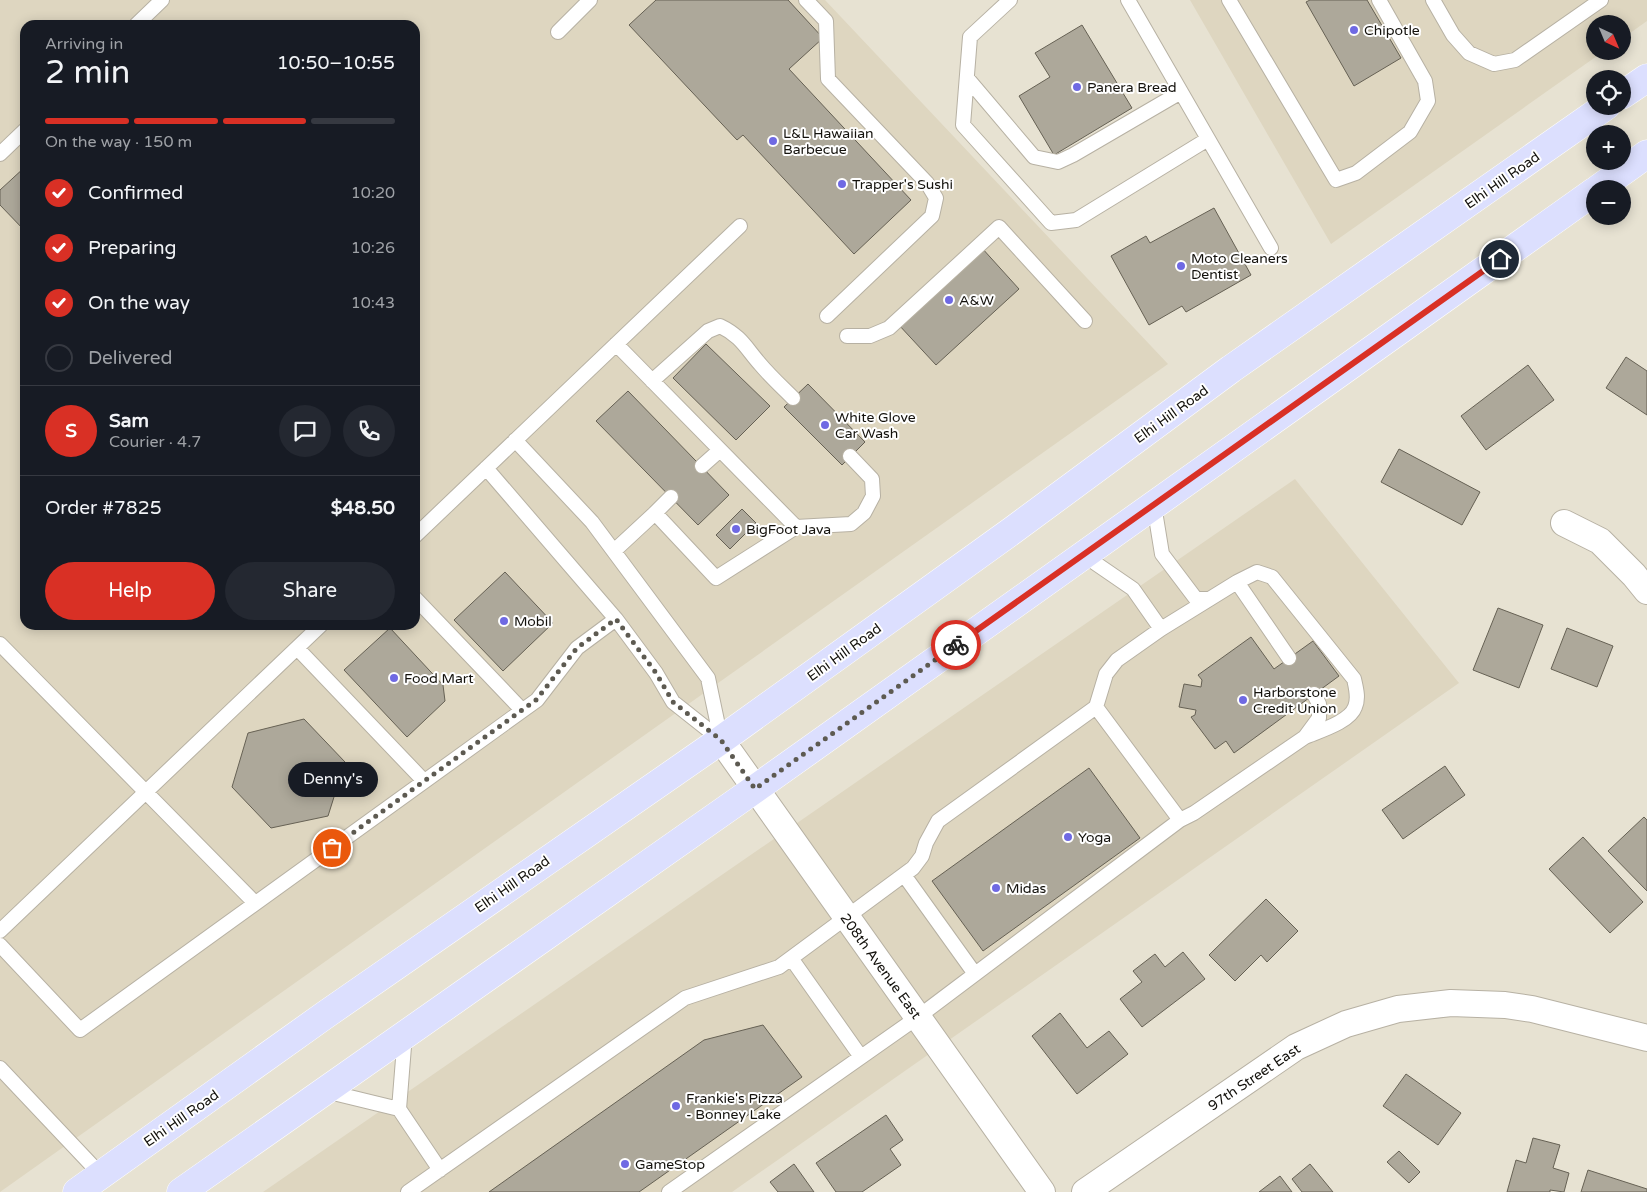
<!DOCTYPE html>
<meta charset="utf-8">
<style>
:root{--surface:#171b24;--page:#242831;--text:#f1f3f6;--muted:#9ea1a6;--line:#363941;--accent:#d93025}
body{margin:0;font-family:"Varela Round",sans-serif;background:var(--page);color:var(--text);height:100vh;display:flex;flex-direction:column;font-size:19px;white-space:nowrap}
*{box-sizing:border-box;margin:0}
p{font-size:16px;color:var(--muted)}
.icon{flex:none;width:28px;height:28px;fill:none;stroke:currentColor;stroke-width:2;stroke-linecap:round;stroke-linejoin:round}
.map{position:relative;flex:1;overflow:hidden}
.sheet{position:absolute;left:20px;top:20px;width:400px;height:610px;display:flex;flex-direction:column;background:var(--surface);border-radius:15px;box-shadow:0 2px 12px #0003}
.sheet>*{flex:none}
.needle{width:32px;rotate:136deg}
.buttons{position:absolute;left:1586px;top:15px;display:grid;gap:10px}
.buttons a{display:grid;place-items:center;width:45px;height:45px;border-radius:50%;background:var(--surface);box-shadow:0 2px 12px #0003;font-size:25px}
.pin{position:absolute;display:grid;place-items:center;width:42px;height:42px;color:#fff;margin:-21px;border:2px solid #fff;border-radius:50%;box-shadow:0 1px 5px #0007}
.courier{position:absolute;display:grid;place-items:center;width:50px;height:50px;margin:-25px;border:4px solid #d93025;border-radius:50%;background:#fff;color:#222;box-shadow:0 1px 6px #0007}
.bubble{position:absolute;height:35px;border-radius:18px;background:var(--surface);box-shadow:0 2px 12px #0003;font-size:16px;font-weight:600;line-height:35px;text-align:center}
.overview em{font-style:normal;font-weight:600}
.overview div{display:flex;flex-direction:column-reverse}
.overview{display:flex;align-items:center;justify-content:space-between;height:85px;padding:0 25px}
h1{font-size:32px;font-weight:600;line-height:38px}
.bar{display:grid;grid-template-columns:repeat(4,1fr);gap:8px 5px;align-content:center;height:60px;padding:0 25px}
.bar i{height:6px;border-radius:4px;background:var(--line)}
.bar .on{background:var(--accent)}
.bar p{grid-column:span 4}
.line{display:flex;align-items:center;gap:12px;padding:0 25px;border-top:1px solid var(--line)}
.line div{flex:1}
.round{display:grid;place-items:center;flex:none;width:52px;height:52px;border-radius:26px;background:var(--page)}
ol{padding:0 25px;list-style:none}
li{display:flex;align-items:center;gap:15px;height:55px}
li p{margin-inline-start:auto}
li .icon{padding:5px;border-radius:50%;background:var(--accent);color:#fff;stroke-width:4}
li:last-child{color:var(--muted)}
li i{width:28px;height:28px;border:2px solid var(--line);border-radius:50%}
.action{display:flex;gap:10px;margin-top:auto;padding:10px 25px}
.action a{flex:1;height:58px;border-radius:30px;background:var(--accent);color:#fff;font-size:20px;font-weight:600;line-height:58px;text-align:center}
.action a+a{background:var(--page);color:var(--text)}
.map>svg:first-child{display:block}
</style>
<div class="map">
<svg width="1647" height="1192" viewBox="0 0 1647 1192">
<rect width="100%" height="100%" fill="#e7e2d2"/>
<!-- built -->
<path fill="#ded6c0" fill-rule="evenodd" d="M 0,0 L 825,0 L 1168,364 L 0,1192 ZM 25,25 L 415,25 L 415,625 L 25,625 Z
M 1190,0 L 1647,0 L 1647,21 L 1623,38 L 1622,24 L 1595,24 L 1595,51 L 1604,51 L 1331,244 Z
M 1295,479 L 1459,683 L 732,1192 L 263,1192 Z"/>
<!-- building -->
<path fill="#ada89a" stroke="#666154" d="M 656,0 L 788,0 L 823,38 L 789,69 L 911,200 L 854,254 L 743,135 L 737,140 L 629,25 Z
M 1310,0 L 1367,0 L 1401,58 L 1354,86 L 1306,2 Z
M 1082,25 L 1132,108 L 1054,155 L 1019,96 L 1050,77 L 1035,53 Z
M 25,167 L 25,231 L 0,205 L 0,190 Z
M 1214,208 L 1251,275 L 1186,312 L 1182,306 L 1149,325 L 1111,256 L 1146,236 L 1150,243 Z
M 981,247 L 1019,289 L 936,365 L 898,324 Z
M 706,344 L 770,406 L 736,440 L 673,378 Z
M 1626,357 L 1647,371 L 1647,415 L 1606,388 Z
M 1528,365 L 1554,400 L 1486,450 L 1461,416 Z
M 808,384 L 865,442 L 842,465 L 784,407 Z
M 628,391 L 729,495 L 698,525 L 596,421 Z
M 1399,449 L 1480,492 L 1462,525 L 1381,482 Z
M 742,509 L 756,523 L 730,549 L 716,535 Z
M 505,572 L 553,623 L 503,671 L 454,620 Z
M 1498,608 L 1543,625 L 1519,688 L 1473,670 Z
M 390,628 L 443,685 L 445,701 L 407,737 L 344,670 Z
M 1567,628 L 1613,646 L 1597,687 L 1551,669 Z
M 1251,637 L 1274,669 L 1313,641 L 1339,676 L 1234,753 L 1226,741 L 1215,749 L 1191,717 L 1195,715 L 1196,710 L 1179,707 L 1184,684 L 1201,687 L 1202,680 L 1198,675 Z
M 304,719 L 345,762 L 328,816 L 271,828 L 232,787 L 248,733 Z
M 1445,766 L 1465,795 L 1403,839 L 1382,810 Z
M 1089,768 L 1140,838 L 983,951 L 932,881 Z
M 1644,817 L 1647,820 L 1647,891 L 1608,851 Z
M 1583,837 L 1643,902 L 1610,933 L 1549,869 Z
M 1266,899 L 1298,931 L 1267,962 L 1261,955 L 1235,981 L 1209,955 Z
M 1183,952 L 1205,979 L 1142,1027 L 1120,999 L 1142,982 L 1133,971 L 1155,954 L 1165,967 Z
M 1060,1013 L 1087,1048 L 1109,1031 L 1128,1054 L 1077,1094 L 1032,1036 Z
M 763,1025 L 802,1077 L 639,1192 L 489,1192 L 704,1040 Z
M 1406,1074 L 1461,1113 L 1438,1145 L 1383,1106 Z
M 886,1115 L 903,1140 L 890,1149 L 901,1165 L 862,1192 L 836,1192 L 816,1163 Z
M 1533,1138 L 1560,1145 L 1553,1168 L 1569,1173 L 1564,1192 L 1550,1190 L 1550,1192 L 1507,1192 L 1516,1160 L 1526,1163 Z
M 1399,1151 L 1420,1172 L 1409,1183 L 1387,1162 Z
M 794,1164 L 814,1192 L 778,1192 L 770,1182 Z
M 1310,1164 L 1333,1192 L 1302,1192 L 1292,1179 Z
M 1588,1170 L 1647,1189 L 1647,1192 L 1581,1192 Z
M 1280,1176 L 1292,1192 L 1259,1192 Z"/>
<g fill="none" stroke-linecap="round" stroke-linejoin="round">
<!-- lane casing -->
<g stroke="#b7b1a3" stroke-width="16">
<path id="lane" d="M 806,0 L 826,21 L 828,79 L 927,183 L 936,198 L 932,216 L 827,316
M 1010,0 L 970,37 L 963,125 L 1051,223 L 1076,220 L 1208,139
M 1128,0 L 1271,248
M 1229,0 L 1336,180 L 1356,173 L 1410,132 L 1428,101 L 1425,81 L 1379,0
M 1433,0 L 1453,35 L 1469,53 L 1494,64 L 1515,60 L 1601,0
M 136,25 L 162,0
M 558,32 L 590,0
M 967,78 L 1034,157 L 1058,162 L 1073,155 L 1181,92
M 0,154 L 25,130
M 847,336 L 870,336 L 889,328 L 999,227 L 1085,321
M 652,381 L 708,331 L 720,326 C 741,336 746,348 760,364 C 770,376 782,387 793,398
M 515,440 L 592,522 L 708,678 L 721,740
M 702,466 L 720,450
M 486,468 L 616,619 L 656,673 L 673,702 L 721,740
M 1154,505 L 1162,554 L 1196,599 L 1208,599
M 655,513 L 671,497
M 796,527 L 851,524 L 864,513 L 873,496 L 872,479 L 850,456
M 415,536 L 740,226
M 614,551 L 655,513 L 716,578 L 796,527 L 616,344
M 1082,554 L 1133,589 L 1161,629
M 1237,582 L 1257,572 L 1272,577 L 1354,679 C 1356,688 1359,698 1355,707 C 1350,722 1319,731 1305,737
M 415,598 L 522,710
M 0,644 L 255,903
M 297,648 L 424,781
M 1096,707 L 1106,674 L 1117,660 L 1161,629 L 1237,582 L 1289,658
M 1180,820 L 1194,813 L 1305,737 L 1319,718 L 1319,704 L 1314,694
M 904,875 L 975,974
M 0,931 L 321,625
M 0,945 L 80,1030 L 537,700 L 577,648 L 616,619
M 791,958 L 861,1057
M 0,1068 L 101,1175
M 325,1091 L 399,1109 L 405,1034
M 399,1109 L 440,1170
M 408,1192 L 685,998 L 779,967 L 913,868 L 922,856 L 926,843 L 938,821 L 1096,707 L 1180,820 L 918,1017 L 669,1192"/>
</g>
<!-- street casing -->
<g stroke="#b7b1a3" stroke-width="28">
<path id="street" d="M 1564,523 L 1600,541 L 1634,575 L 1647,591
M 721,740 L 1042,1192
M 1085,1192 L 1296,1047 L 1346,1024 L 1398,1009 L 1451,1003 L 1505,1005 L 1532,1009 L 1647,1038"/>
</g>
<!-- primary casing -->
<g stroke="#fff" stroke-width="29">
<path id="primary" d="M 1622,95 L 1647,78
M 1598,189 L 1647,154
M 77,1192 L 325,1015 L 721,740 L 1013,530 L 1231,369 L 1606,106
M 181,1192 L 755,789 L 1595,191"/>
</g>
<!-- lane -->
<use href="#lane" stroke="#fff" stroke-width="14"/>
<!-- street -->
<use href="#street" stroke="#fff" stroke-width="26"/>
<!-- primary -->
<use href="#primary" stroke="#dcdffe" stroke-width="28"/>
</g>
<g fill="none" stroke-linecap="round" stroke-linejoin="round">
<!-- done -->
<path stroke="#5d5a51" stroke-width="5" stroke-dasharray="0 9" d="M 332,848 L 536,700 L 577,648 L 616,619 L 656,673 L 673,702 L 721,740 L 755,789 L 956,645"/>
<!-- route -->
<path stroke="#d93025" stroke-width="6" d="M 956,645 L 1500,259"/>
</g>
<!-- markers -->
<g fill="#6f69e3" stroke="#fff" stroke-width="2">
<circle cx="1354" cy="30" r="5"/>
<circle cx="1077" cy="87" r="5"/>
<circle cx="773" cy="141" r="5"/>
<circle cx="842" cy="184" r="5"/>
<circle cx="1181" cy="266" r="5"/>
<circle cx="949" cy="300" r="5"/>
<circle cx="825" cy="425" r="5"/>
<circle cx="736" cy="529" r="5"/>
<circle cx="504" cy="621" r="5"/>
<circle cx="394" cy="678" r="5"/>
<circle cx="1243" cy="700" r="5"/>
<circle cx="1068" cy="837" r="5"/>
<circle cx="996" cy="888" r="5"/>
<circle cx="676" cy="1106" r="5"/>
<circle cx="625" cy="1164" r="5"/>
</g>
<g text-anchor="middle" stroke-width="4" stroke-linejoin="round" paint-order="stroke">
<!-- poi labels -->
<g font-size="14" fill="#13110c" stroke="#fff" text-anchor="start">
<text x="1364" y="35">Chipotle</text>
<text x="1087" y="92">Panera Bread</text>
<text x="783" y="138">L&amp;L Hawaiian<tspan x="783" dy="16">Barbecue</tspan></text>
<text x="852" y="189">Trapper's Sushi</text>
<text x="1191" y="263">Moto Cleaners<tspan x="1191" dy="16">Dentist</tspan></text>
<text x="959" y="305">A&amp;W</text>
<text x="835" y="422">White Glove<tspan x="835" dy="16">Car Wash</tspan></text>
<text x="746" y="534">BigFoot Java</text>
<text x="514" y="626">Mobil</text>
<text x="404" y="683">Food Mart</text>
<text x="1253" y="697">Harborstone<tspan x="1253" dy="16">Credit Union</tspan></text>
<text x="1078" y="842">Yoga</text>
<text x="1006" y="893">Midas</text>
<text x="686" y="1103">Frankie's Pizza<tspan x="686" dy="16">- Bonney Lake</tspan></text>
<text x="635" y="1169">GameStop</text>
</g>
<!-- street labels -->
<g font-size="14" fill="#13110c" stroke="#fff">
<text transform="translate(1502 180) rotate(-35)" y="5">Elhi Hill Road</text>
<text transform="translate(1171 414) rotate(-36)" y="5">Elhi Hill Road</text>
<text transform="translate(844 652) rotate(-36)" y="5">Elhi Hill Road</text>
<text transform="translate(512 884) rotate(-35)" y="5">Elhi Hill Road</text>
<text transform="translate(881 966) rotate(54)" y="5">208th Avenue East</text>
<text transform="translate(1254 1077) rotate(-34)" y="5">97th Street East</text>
<text transform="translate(181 1118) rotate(-35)" y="5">Elhi Hill Road</text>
</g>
</g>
</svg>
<div class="buttons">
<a><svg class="needle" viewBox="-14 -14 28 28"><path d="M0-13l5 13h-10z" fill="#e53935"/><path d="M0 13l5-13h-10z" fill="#9ea1a6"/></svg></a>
<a><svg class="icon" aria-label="locate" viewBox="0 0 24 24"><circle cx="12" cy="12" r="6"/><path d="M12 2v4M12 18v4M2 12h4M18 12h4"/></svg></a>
<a>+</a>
<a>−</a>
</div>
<div class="pin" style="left:332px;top:848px;background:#ea580c"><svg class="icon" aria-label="bag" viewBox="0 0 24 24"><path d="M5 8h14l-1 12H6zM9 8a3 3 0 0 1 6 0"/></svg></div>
<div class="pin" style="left:1500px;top:259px;background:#1f2937"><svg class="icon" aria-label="home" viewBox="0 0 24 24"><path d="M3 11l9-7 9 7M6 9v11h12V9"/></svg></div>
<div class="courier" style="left:956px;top:645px"><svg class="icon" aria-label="bike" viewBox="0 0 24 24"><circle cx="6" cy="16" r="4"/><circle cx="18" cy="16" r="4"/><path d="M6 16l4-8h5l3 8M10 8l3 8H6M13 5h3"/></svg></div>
<div class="bubble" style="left:288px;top:762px;width:90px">Denny's</div>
<section class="sheet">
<div class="overview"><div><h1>2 min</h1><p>Arriving in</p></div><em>10:50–10:55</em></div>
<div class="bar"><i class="on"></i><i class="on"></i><i class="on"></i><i></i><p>On the way · 150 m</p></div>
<ol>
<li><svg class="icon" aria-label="check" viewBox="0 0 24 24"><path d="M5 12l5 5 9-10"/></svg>Confirmed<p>10:20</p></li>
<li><svg class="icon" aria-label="check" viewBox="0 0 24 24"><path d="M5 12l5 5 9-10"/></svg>Preparing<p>10:26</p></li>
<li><svg class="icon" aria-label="check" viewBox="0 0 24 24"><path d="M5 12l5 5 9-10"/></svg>On the way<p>10:43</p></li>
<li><i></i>Delivered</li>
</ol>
<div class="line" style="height:90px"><b class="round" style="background:var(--accent);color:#fff">S</b><div><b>Sam</b><p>Courier · 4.7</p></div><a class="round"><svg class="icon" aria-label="chat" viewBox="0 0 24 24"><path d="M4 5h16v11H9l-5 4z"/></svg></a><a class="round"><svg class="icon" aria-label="phone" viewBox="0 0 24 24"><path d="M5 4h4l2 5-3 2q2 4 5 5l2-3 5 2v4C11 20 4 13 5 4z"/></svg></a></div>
<div class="line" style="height:65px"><div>Order #7825</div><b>$48.50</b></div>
<div class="action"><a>Help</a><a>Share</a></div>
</section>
</div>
